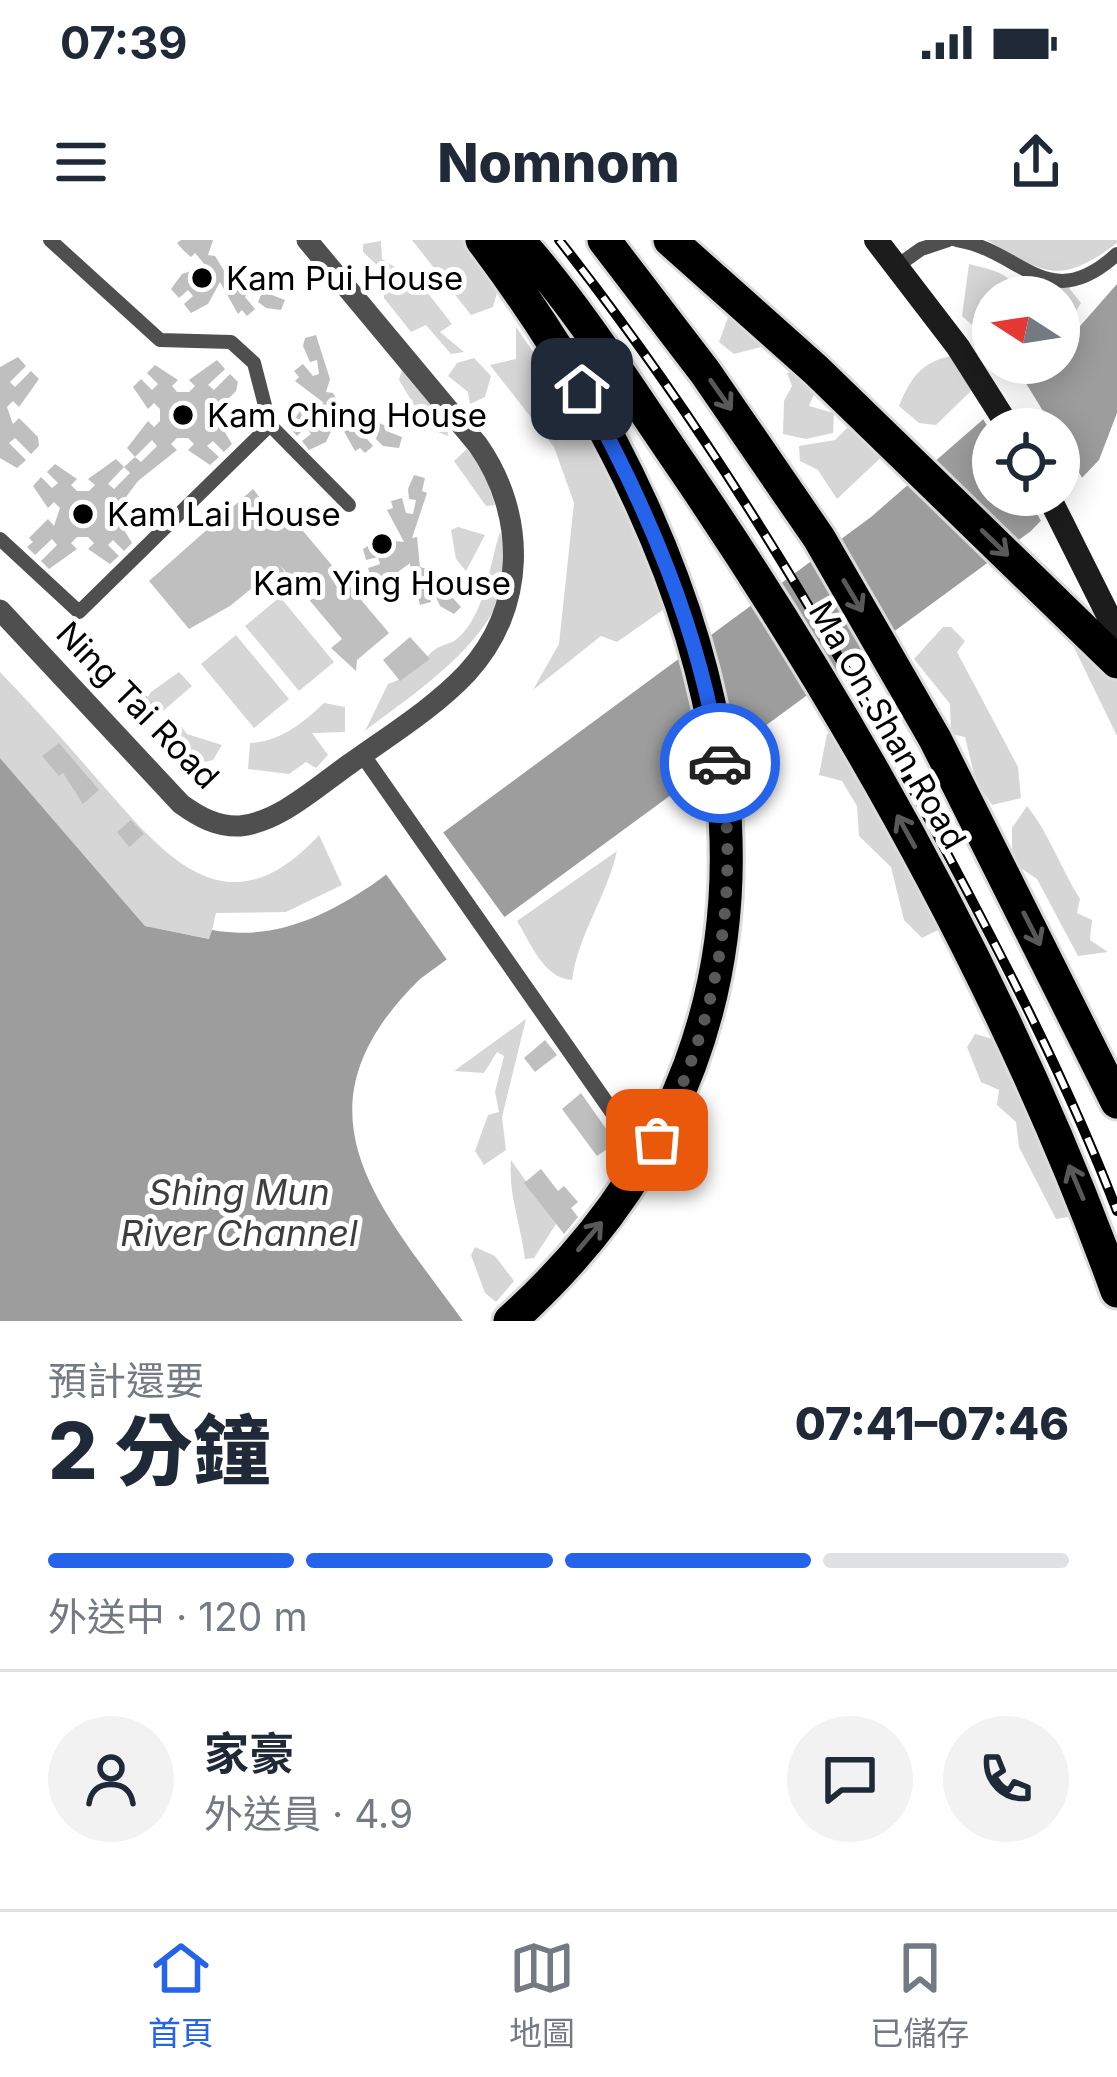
<!DOCTYPE html>
<html lang="zh-TW">
<meta charset="utf-8">
<style>
:root{--surface:#fff;--page:#f2f2f3;--text:#1f2937;--muted:#747a83;--line:#e0e1e3;--accent:#2563eb}
body{margin:0;font-family:Inter,"Noto Sans TC",sans-serif;background:var(--page);color:var(--text);height:100vh;display:flex;flex-direction:column;font-size:45px;white-space:nowrap}
*{box-sizing:border-box;margin:0}
p{font-size:39px;color:var(--muted)}
.icon{flex:none;width:66px;height:66px;fill:none;stroke:currentColor;stroke-width:2;stroke-linecap:round;stroke-linejoin:round}
.map{position:relative;height:1081px;overflow:hidden}
.details{display:flex;flex-direction:column;background:var(--surface);flex:1}
.details>*{flex:none}
.needle{width:78px;rotate:282deg}
.buttons{position:absolute;left:972px;top:36px;display:grid;gap:24px}
.buttons a{display:grid;place-items:center;width:108px;height:108px;border-radius:50%;background:var(--surface);box-shadow:0 6px 30px #0003;font-size:60px}
.pin{position:absolute;display:grid;place-items:center;width:102px;height:102px;color:#fff;margin:-51px;border-radius:24px;box-shadow:0 6px 18px #0006}
.courier{position:absolute;display:grid;place-items:center;width:120px;height:120px;margin:-60px;border:9px solid #2563eb;border-radius:50%;background:#fff;color:#222;box-shadow:0 3px 15px #0007}
.head em{font-style:normal;font-weight:800}
.head div{display:flex;flex-direction:column-reverse}
.head{display:flex;align-items:center;justify-content:space-between;height:204px;padding:0 48px}
h1{font-size:78px;font-weight:800;line-height:90px}
.bar{display:grid;grid-template-columns:repeat(4,1fr);gap:18px 12px;align-content:center;height:144px;padding:0 48px}
.bar i{height:15px;border-radius:9px;background:var(--line)}
.bar .active{background:var(--accent)}
.bar p{grid-column:span 4}
.line{display:flex;align-items:center;gap:30px;padding:0 48px;border-top:3px solid var(--line)}
.line div{flex:1}
.round{display:grid;place-items:center;flex:none;width:126px;height:126px;border-radius:63px;background:var(--page)}
.status{display:flex;justify-content:space-between;align-items:center;height:84px;padding:0 60px;background:var(--surface);direction:ltr}
.status svg{height:33px;fill:currentColor}
header{display:flex;justify-content:space-between;align-items:center;height:156px;padding:0 48px;background:var(--surface);font-size:54px;font-weight:800}
.tabs{display:flex;justify-content:space-around;align-items:center;height:168px;border-top:3px solid var(--line);background:var(--surface);font-size:33px;color:var(--muted)}
.tabs a{display:grid;justify-items:center;gap:6px}
.tabs .active{color:var(--accent)}
.map>svg:first-child{display:block}
</style>
<div class="status"><b>07:39</b><svg viewBox="0 0 49 12"><path d="M0 12V9h3v3zM5 12V6h3v6zM10 12V3h3v9zM15 12V0h3v12zM26 1h20v11H26zM47 4h2v5h-2z"/></svg></div>
<header><svg class="icon" aria-label="menu" viewBox="0 0 24 24"><path d="M4 6h16M4 12h16M4 18h16"/></svg>Nomnom<svg class="icon" aria-label="share" viewBox="0 0 24 24"><path d="M12 15V3M7 8l5-5 5 5M5 13v7h14v-7"/></svg></header>
<div class="map">
<svg width="1117" height="1081" viewBox="0 0 1117 1081">
<rect width="100%" height="100%" fill="#fff"/>
<!-- green -->
<path fill="#d6d6d6" d="M 412,0 L 466,0 L 499,46 L 493,67 L 471,75 Z
M 987,0 L 1117,0 L 1117,3 C 1060,46 1045,34 987,0 Z
M 381,1 L 382,19 L 420,43 L 452,84 L 440,92 L 464,112 L 451,114 L 426,85 L 411,92 L 384,58 L 380,28 L 363,12 L 363,4 Z
M 969,24 C 991,30 1013,32 1019,57 L 993,57 L 993,103 L 962,76 Z
M 1053,46 L 1069,48 L 1081,63 L 1059,99 L 1059,57 L 1037,57 Z
M 730,72 L 757,93 L 761,107 L 734,114 L 719,102 Z
M 516,87 C 582,182 630,255 667,367 L 617,402 L 601,396 L 533,450 L 559,404 L 574,263 L 554,207 L 490,125 L 516,119 Z
M 969,112 L 974,148 L 936,185 L 919,183 L 899,166 C 915,127 928,119 969,112 Z
M 474,118 L 491,136 L 485,157 L 470,164 L 468,152 L 448,136 L 457,123 Z
M 807,126 L 816,150 L 809,166 L 834,173 L 833,193 L 806,199 L 783,194 L 784,161 L 792,146 L 787,133 Z
M 402,130 L 447,179 L 448,196 L 428,188 L 399,140 Z
M 854,181 L 890,209 L 837,259 L 818,230 L 800,221 L 799,206 L 835,200 Z
M 467,209 L 480,220 L 495,265 L 486,266 L 454,221 Z
M 458,287 L 485,295 L 466,331 L 456,319 L 451,290 Z
M 500,292 C 534,378 422,447 365,491 L 388,444 C 411,436 416,426 433,411 C 440,404 451,405 458,398 C 485,374 489,326 500,292 Z
M 280,357 L 334,422 L 299,451 L 245,386 Z
M 943,387 L 951,387 L 965,401 L 957,412 L 1018,527 L 1021,558 L 992,565 L 976,542 L 965,497 L 951,494 L 950,464 L 914,419 Z
M 1067,393 L 1117,434 L 1117,496 Z
M 236,395 L 289,459 L 254,488 L 201,424 Z
M 0,432 C 34,467 67,504 99,541 C 165,616 227,695 319,595 L 342,645 L 286,672 L 216,673 L 210,699 L 145,686 L 0,518 Z
M 179,432 L 192,446 L 155,478 L 143,465 L 151,452 Z
M 324,463 L 345,467 L 345,492 L 312,493 L 328,515 L 316,528 L 306,522 L 289,534 L 248,529 L 250,503 C 280,502 304,482 324,463 Z
M 174,477 L 187,494 L 222,505 L 213,520 L 185,527 L 176,517 Z
M 835,489 L 944,687 L 922,698 L 904,680 L 891,627 L 859,596 L 857,566 L 842,541 L 819,535 L 827,494 Z
M 1027,566 C 1049,593 1061,629 1080,659 L 1077,673 L 1092,680 L 1090,700 L 1108,712 L 1078,716 L 1037,639 L 1012,622 L 1012,588 Z
M 617,611 C 607,656 578,695 572,740 C 543,738 531,703 517,681 Z
M 526,779 L 502,877 L 506,910 L 484,925 L 475,911 L 488,875 L 499,872 L 495,852 L 504,816 L 497,812 L 484,833 L 454,831 Z
M 975,794 L 1003,802 L 1074,976 L 1056,979 L 1019,907 L 1016,882 L 997,865 L 999,850 L 981,842 L 967,807 Z
M 511,920 L 556,984 L 534,1018 L 525,1019 C 521,984 508,955 511,920 Z
M 475,1007 L 495,1016 L 514,1041 L 496,1062 L 485,1053 L 471,1015 Z"/>
<!-- water -->
<path fill="#9d9d9d" fill-rule="evenodd" d="M 1117,44 L 1117,173 L 1099,220 L 1031,291 L 420,739 C 286,870 378,964 463,1081 L 0,1081 L 0,518 L 145,686 L 209,699 L 212,690 C 272,701 322,678 372,645 L 871,277 L 1048,123 L 1059,123 L 1059,110 ZM 993,189 L 1059,189 L 1059,255 L 993,255 Z"/>
<!-- pier -->
<path fill="#fff" d="M 1024,140 L 1054,189 L 993,189 L 993,196 L 982,177 Z
M 1059,197 L 1085,243 L 1044,286 L 1026,255 L 1059,255 Z
M 440,588 L 508,682 L 450,724 L 383,630 Z"/>
<!-- building -->
<path fill="#bfbfbf" d="M 181,0 L 213,0 L 208,15 L 215,16 L 231,42 L 244,39 L 273,50 L 272,55 L 285,60 L 281,70 L 266,68 L 258,62 L 261,55 L 248,51 L 245,57 L 255,69 L 247,76 L 242,70 L 238,74 L 220,42 L 208,64 L 191,73 L 184,64 L 193,56 L 188,50 L 179,58 L 171,49 L 182,34 L 206,26 L 195,13 L 191,17 L 183,10 L 177,3 Z
M 316,95 L 330,139 L 326,152 L 333,153 L 349,179 L 362,176 L 391,188 L 389,192 L 402,197 L 399,208 L 383,206 L 376,199 L 378,193 L 366,188 L 363,194 L 373,206 L 365,213 L 360,208 L 355,211 L 337,179 L 326,202 L 309,210 L 302,201 L 311,194 L 306,187 L 297,196 L 289,187 L 300,171 L 324,163 L 295,141 L 299,137 L 294,131 L 303,124 L 313,136 L 319,134 L 317,120 L 310,122 L 303,106 L 305,98 Z
M 18,117 L 26,126 L 10,142 L 15,147 L 31,131 L 39,139 L 19,167 L 13,161 L 7,167 L 13,184 L 19,178 L 38,197 L 39,206 L 31,214 L 15,198 L 9,203 L 26,220 L 17,228 L 0,218 L 0,127 Z
M 217,120 L 225,129 L 208,145 L 214,150 L 230,134 L 238,142 L 236,151 L 217,170 L 211,164 L 205,181 L 211,187 L 218,181 L 232,204 L 224,212 L 213,201 L 207,206 L 219,217 L 210,225 L 188,210 L 194,204 L 188,198 L 177,198 L 171,204 L 177,210 L 138,241 L 117,269 L 111,263 L 105,268 L 106,280 L 111,286 L 118,280 L 132,303 L 124,311 L 113,300 L 108,305 L 119,316 L 110,324 L 88,309 L 94,303 L 88,297 L 77,297 L 71,303 L 77,309 L 49,329 L 41,321 L 57,305 L 52,299 L 35,315 L 27,307 L 33,302 L 29,298 L 48,279 L 54,286 L 60,268 L 54,262 L 48,268 L 33,246 L 41,237 L 52,248 L 58,243 L 47,232 L 55,224 L 77,239 L 71,245 L 77,251 L 89,251 L 95,245 L 88,239 L 116,219 L 124,227 L 108,244 L 114,249 L 130,233 L 124,227 L 135,217 L 141,222 L 157,206 L 152,200 L 135,217 L 127,208 L 148,181 L 154,187 L 160,181 L 160,169 L 154,163 L 148,169 L 133,147 L 141,139 L 152,150 L 158,144 L 147,133 L 155,125 L 178,140 L 172,146 L 177,152 L 189,152 L 195,146 L 189,140 Z
M 414,235 L 425,238 L 422,251 L 427,253 L 412,298 L 417,297 L 420,327 L 434,331 L 455,353 L 452,357 L 461,367 L 454,374 L 440,366 L 436,357 L 441,352 L 432,343 L 427,347 L 431,362 L 420,365 L 418,358 L 413,359 L 410,323 L 390,338 L 371,339 L 368,328 L 380,324 L 378,317 L 366,320 L 363,309 L 379,299 L 404,302 L 387,270 L 393,268 L 391,261 L 402,258 L 406,273 L 413,274 L 416,260 L 409,259 L 408,249 Z
M 253,249 L 265,264 L 283,270 L 297,283 L 301,280 L 307,288 L 303,291 L 389,393 L 357,420 L 356,431 L 331,408 L 342,399 L 280,325 L 289,339 L 286,347 L 269,334 L 230,366 L 189,389 L 149,341 Z
M 410,397 L 430,419 L 400,441 L 383,420 Z
M 134,442 L 154,465 L 144,475 L 123,452 Z
M 59,503 L 99,550 L 83,564 L 63,533 L 59,536 L 42,516 Z
M 131,580 L 144,594 L 129,607 L 117,592 Z
M 545,800 L 557,815 L 535,832 L 524,818 Z
M 581,853 L 616,903 L 597,916 L 562,869 Z
M 541,929 L 558,951 L 564,946 L 578,962 L 571,968 L 578,977 L 564,994 L 524,943 Z"/>
<g fill="none" stroke-linecap="round" stroke-linejoin="round">
<!-- motorway casing -->
<g stroke="#dbdbdb" stroke-width="39">
<path id="motorway" d="M 482,0 C 733,334 863,763 510,1081
M 518,0 C 581,71 631,152 684,229 C 858,485 1012,760 1117,1051
M 604,0 L 705,132 L 819,298 L 935,499 L 1117,862
M 670,0 L 816,130 L 1117,422"/>
</g>
<!-- pedestrian -->
<path stroke="#4f4f4f" stroke-width="14" d="M 50,0 L 160,100 L 231,102 L 254,123 L 270,185 L 349,265
M 957,0 C 1023,11 1048,77 1117,14
M 897,26 L 921,9 L 948,0
M 0,299 L 79,372 L 270,185"/>
<!-- minor -->
<path stroke="#4f4f4f" stroke-width="16" d="M 362,514 L 639,910"/>
<!-- tertiary -->
<path stroke="#4f4f4f" stroke-width="21" d="M 0,370 L 181,564 C 199,577 217,587 240,586 C 280,582 319,545 351,523 C 390,495 434,468 467,433 C 527,368 527,275 478,205 L 307,0"/>
<!-- secondary -->
<path stroke="#1c1c1c" stroke-width="24" d="M 876,0 L 958,107 L 1010,189
M 1048,255 L 1117,393"/>
<!-- motorway -->
<use href="#motorway" stroke="#000" stroke-width="33"/>
<!-- rail casing -->
<g stroke="#000" stroke-width="10">
<path id="rail" d="M 559,0 C 706,186 829,391 940,600 C 1004,720 1068,843 1117,971"/>
</g>
<!-- rail -->
<use href="#rail" stroke="#fff" stroke-width="6" stroke-dasharray="18" stroke-linecap="butt"/>
</g>
<!-- one-way arrows -->
<defs><path id="oneway-shaft" d="M-6 0H5M1.5-3L5.5 0L1.5 3" fill="none" stroke-width="1.6" stroke-linecap="round" stroke-linejoin="round" transform="scale(3)"/></defs>
<g stroke="#595959">
<use href="#oneway-shaft" transform="translate(721 155) rotate(55)"/>
<use href="#oneway-shaft" transform="translate(995 303) rotate(44)"/>
<use href="#oneway-shaft" transform="translate(853 356) rotate(59)"/>
<use href="#oneway-shaft" transform="translate(906 591) rotate(-119)"/>
<use href="#oneway-shaft" transform="translate(1032 689) rotate(63)"/>
<use href="#oneway-shaft" transform="translate(1076 942) rotate(-113)"/>
<use href="#oneway-shaft" transform="translate(590 996) rotate(-50)"/>
</g>
<g fill="none" stroke-linecap="round" stroke-linejoin="round">
<!-- done -->
<path stroke="#595959" stroke-width="12" stroke-dasharray="0 21.6" d="M 657,900 C 717,782 741,655 720,523"/>
<!-- route -->
<path stroke="#2563eb" stroke-width="15" d="M 582,149 C 647,266 700,390 720,523"/>
</g>
<!-- markers -->
<g fill="#000" stroke="#fff" stroke-width="4.5">
<circle cx="202" cy="38" r="12"/>
<circle cx="183" cy="175" r="12"/>
<circle cx="83" cy="274" r="12"/>
<circle cx="382" cy="304" r="12"/>
</g>
<g text-anchor="middle" stroke-width="10" stroke-linejoin="round" paint-order="stroke">
<!-- poi labels -->
<g font-size="33" fill="#000" stroke="#fff" text-anchor="start">
<text x="226" y="50">Kam Pui House</text>
<text x="207" y="187">Kam Ching House</text>
<text x="107" y="286">Kam Lai House</text>
<text x="382" y="355" text-anchor="middle">Kam Ying House</text>
</g>
<!-- street labels -->
<g font-size="33" fill="#000" stroke="#fff">
<text transform="translate(138 465) rotate(46)" y="12">Ning Tai Road</text>
<text transform="translate(888 485) rotate(60)" y="12">Ma On Shan Road</text>
</g>
<!-- water labels -->
<g font-size="36" font-style="italic" fill="#3e3e3e" stroke="#fff">
<text x="239" y="965">Shing Mun<tspan x="239" dy="41">River Channel</tspan></text>
</g>
</g>
</svg>
<div class="buttons">
<a><svg class="needle" viewBox="-14 -14 28 28"><path d="M0-13l5 13h-10z" fill="#e53935"/><path d="M0 13l5-13h-10z" fill="#747a83"/></svg></a>
<a><svg class="icon" aria-label="locate" viewBox="0 0 24 24"><circle cx="12" cy="12" r="6"/><path d="M12 2v4M12 18v4M2 12h4M18 12h4"/></svg></a>
</div>
<div class="pin" style="left:657px;top:900px;background:#ea580c"><svg class="icon" aria-label="bag" viewBox="0 0 24 24"><path d="M5 8h14l-1 12H6zM9 8a3 3 0 0 1 6 0"/></svg></div>
<div class="pin" style="left:582px;top:149px;background:#1f2937"><svg class="icon" aria-label="home" viewBox="0 0 24 24"><path d="M3 11l9-7 9 7M6 9v11h12V9"/></svg></div>
<div class="courier" style="left:720px;top:523px"><svg class="icon" aria-label="car" viewBox="0 0 24 24"><path d="M5 17H2v-5l4-1 3-4h7l3 4 3 1v5h-3M9 17h6M6 11h13"/><circle cx="7" cy="17" r="2"/><circle cx="17" cy="17" r="2"/></svg></div>
</div>
<section class="details">
<div class="head"><div><h1>2 分鐘</h1><p>預計還要</p></div><em>07:41–07:46</em></div>
<div class="bar"><i class="active"></i><i class="active"></i><i class="active"></i><i></i><p>外送中 · 120 m</p></div>
<div class="line" style="height:216px"><a class="round"><svg class="icon" aria-label="person" viewBox="0 0 24 24"><circle cx="12" cy="8" r="4"/><path d="M4 21q1-7 8-7t8 7"/></svg></a><div><b>家豪</b><p>外送員 · 4.9</p></div><a class="round"><svg class="icon" aria-label="chat" viewBox="0 0 24 24"><path d="M4 5h16v11H9l-5 4z"/></svg></a><a class="round"><svg class="icon" aria-label="phone" viewBox="0 0 24 24"><path d="M5 4h4l2 5-3 2q2 4 5 5l2-3 5 2v4C11 20 4 13 5 4z"/></svg></a></div>
</section>
<nav class="tabs">
<a class="active"><svg class="icon" aria-label="home" viewBox="0 0 24 24"><path d="M3 11l9-7 9 7M6 9v11h12V9"/></svg>首頁</a>
<a><svg class="icon" aria-label="map" viewBox="0 0 24 24"><path d="M3 6l6-2 6 2 6-2v14l-6 2-6-2-6 2zM9 4v14M15 6v14"/></svg>地圖</a>
<a><svg class="icon" aria-label="saved" viewBox="0 0 24 24"><path d="M7 4h10v16l-5-4-5 4z"/></svg>已儲存</a>
</nav>
